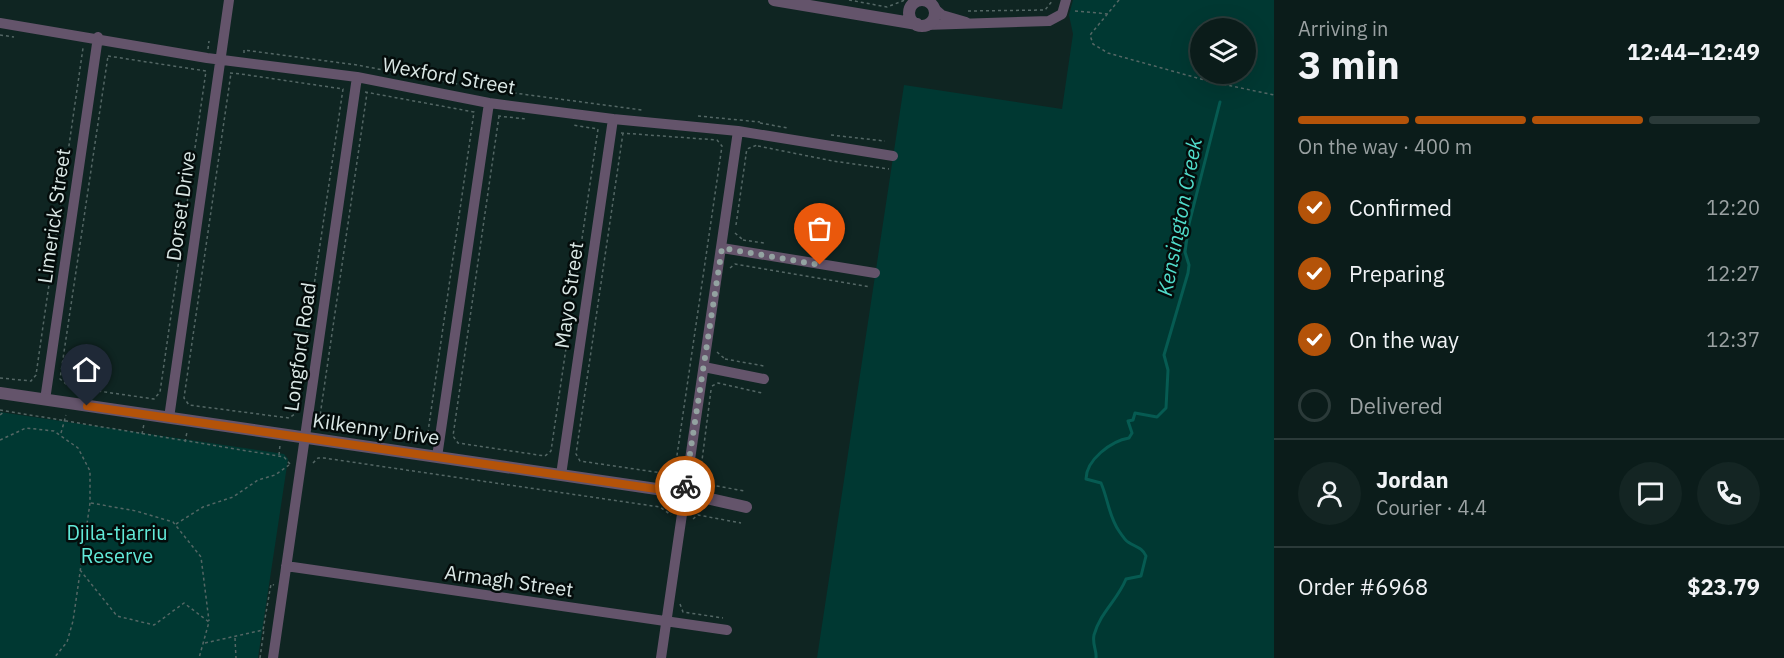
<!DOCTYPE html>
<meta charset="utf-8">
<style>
:root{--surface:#0b1c1a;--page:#142523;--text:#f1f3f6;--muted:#9aa1a2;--line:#2b3a39;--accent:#b45309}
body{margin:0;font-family:"IBM Plex Sans",sans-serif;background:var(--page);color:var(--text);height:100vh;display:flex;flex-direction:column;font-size:22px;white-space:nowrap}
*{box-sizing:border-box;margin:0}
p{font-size:20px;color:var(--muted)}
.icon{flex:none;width:33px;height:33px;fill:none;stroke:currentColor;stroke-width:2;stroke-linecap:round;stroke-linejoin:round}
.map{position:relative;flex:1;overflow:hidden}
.panel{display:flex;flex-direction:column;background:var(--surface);width:510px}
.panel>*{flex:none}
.buttons{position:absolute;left:1190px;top:18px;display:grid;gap:12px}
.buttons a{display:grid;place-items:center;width:66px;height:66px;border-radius:50%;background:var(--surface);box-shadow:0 6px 24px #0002,0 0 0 2px var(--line);font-size:30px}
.pin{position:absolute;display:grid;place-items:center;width:51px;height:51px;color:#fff;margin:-62px -26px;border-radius:50% 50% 50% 0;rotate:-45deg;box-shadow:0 0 6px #0007}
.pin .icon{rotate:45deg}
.courier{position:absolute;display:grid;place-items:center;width:60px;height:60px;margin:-30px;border:4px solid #b45309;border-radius:50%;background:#fff;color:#222;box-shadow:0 2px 8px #0007}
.summary em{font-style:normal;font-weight:700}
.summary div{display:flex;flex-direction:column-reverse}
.summary{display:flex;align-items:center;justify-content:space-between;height:102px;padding:0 24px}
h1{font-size:39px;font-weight:700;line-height:45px}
.bar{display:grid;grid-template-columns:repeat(4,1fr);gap:9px 6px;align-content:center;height:72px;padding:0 24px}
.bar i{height:8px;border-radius:4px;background:var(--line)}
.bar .active{background:var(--accent)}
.bar p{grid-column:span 4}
.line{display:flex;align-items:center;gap:15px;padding:0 24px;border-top:2px solid var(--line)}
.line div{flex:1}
.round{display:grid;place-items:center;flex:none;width:63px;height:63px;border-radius:32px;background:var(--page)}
ol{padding:0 24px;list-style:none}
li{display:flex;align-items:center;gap:18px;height:66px}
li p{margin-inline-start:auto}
li .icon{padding:6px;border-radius:50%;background:var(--accent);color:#fff;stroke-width:4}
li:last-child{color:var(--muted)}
li i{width:33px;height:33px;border:3px solid var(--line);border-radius:50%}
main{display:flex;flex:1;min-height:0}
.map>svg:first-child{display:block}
</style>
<main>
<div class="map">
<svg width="1274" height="658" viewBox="0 0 1274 658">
<rect width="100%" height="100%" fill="#0f2522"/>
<!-- green -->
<path fill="#003832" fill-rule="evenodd" d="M 1073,0 L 1274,0 L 1274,658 L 817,658 L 904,85 L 1062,109 L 1073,34 L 1069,15 ZM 1200,28 L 1245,28 L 1245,74 L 1200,74 Z
M 0,412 L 284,454 L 288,459 L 258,658 L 0,658 Z"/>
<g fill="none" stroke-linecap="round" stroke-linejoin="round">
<!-- stream -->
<path stroke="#065b52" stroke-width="3" d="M 1096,658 C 1097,650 1092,645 1094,635 C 1101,611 1117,601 1126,579 L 1141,576 L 1146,556 C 1142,547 1135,547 1128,542 C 1126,541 1121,534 1119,531 C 1109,517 1108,499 1101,483 L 1086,479 C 1086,460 1111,441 1129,438 L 1132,433 L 1128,421 L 1133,420 L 1135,413 L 1157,417 L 1166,408 L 1168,370 L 1164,355 L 1188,273 L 1189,265 L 1185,252 L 1189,224 L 1220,102"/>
<!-- path -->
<path stroke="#546765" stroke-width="1.5" stroke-dasharray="3 3" stroke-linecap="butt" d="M 849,0 L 887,7 L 905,0
M 1119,0 L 1090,35 L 1093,44 L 1108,53 L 1208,81 L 1274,95
M 968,11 L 1045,10 L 1053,0
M 1075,11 L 1109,14
M 0,35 L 14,37
M 208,49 L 209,41
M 244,53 L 244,50 L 357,65 L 484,89 L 642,110
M 108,56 L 206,71 L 160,392 L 154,399 L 70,387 L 60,379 Z
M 230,73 L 241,74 L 343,89 L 295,414 L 289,418 L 189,405 L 184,398 L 231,73
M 365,92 L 474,112 L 428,432 L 424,437 L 324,424 L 320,416 L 367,93
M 498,116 L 526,119
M 499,116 L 453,436 L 458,443 L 545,456 L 551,451 L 598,129 L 572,125
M 698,116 L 760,122
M 760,123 L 788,128
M 621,133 L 717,140 L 722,146 L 675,469 L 669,474 L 580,461 L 576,454 L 623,133
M 831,135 L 885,141
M 758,146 L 833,161 L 889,169
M 746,154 L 747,149 L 757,145
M 736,225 L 746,155
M 735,233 L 742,239
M 743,240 L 764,243
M 730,268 L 735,264 L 870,287
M 717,352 L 725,359
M 725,359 L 764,366
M 0,378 L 31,381 L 36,375 L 83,48
M 712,386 L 718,383 L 762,393
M 711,390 L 700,476 L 705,484 L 745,491
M 0,410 L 284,457 L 290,464
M 0,415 L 4,412
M 61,433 L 66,415
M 142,434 L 144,424
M 0,440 L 26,428 L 54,431 L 78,448 L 90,471 L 90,503 L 73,621 L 67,642 L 54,658
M 185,442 L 187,432
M 279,455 L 280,445
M 313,463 L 318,458 L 324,458 L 660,507 L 671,515
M 91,503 L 136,511 L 173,522 L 201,557 L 209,621
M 693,519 L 698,515 L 741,523
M 176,524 L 203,507 L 233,497 L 258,480 L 275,475 L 289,465
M 80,570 L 117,616 L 154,625 L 184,603 L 209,622 L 199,658
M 680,604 L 683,612 L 723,618
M 235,638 L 236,658
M 205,643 L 263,630 L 271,584 L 274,585
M 260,658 L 264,629"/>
<!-- minor -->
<path stroke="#64546b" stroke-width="10" d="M 934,8 L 942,15 L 966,22
M 0,23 L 207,58 L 357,77 L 489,103 L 613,119 L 738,131 L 893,156
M 925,25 L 1049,21 L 1062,14 L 1066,0
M 722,248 L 875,273
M 704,367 L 764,379
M 45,400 L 98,37
M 169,418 L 229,0
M 437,457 L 489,103
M 561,475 L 613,119
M 286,566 L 727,630
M 273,658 L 357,77
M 661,658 L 738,131"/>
<!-- tertiary -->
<path stroke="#64546b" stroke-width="12" d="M 774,0 L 917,24
M909 13a13 13 0 1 1 26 0a13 13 0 1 1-26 0Z
M 0,393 L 684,493 L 746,507"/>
</g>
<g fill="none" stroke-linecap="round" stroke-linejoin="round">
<!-- done -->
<path stroke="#93a3a1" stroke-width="6" stroke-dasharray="0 10.8" d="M 685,486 L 722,248 L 820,265"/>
<!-- route -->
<path stroke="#b45309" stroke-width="8" d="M 87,406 L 684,493 L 685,486"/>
</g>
<g text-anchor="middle" stroke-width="5" stroke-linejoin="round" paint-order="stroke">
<!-- street labels -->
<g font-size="20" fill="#dae7e5" stroke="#040c0b">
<text transform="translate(449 76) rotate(10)" y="7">Wexford Street</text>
<text transform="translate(181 206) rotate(-82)" y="7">Dorset Drive</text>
<text transform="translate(54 216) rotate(-82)" y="7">Limerick Street</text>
<text transform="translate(569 295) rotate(-82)" y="7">Mayo Street</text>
<text transform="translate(300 347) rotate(-82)" y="7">Longford Road</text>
<text transform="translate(376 429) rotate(8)" y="7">Kilkenny Drive</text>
<text transform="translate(509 581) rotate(8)" y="7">Armagh Street</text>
</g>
<!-- park labels -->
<g font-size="20" fill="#62ead9" stroke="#040c0b">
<text x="117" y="540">Djila-tjarriu<tspan x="117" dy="23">Reserve</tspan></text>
</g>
<!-- water labels -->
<g font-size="21" font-style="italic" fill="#50dbca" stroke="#040c0b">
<text transform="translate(1180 217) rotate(-79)" y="7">Kensington Creek</text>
</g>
</g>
</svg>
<div class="buttons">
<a><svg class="icon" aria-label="layers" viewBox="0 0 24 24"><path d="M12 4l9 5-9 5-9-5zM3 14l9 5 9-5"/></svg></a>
</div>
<div class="pin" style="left:820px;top:265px;background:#ea580c"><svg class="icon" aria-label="bag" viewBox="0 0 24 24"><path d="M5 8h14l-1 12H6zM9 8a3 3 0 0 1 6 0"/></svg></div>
<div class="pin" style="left:87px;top:406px;background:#1f2937"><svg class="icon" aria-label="home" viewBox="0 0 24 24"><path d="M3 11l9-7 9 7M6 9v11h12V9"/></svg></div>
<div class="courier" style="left:685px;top:486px"><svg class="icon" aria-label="bike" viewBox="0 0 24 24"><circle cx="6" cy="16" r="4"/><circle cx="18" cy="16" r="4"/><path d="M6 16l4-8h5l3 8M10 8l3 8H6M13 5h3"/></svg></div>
</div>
<section class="panel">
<div class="summary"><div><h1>3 min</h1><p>Arriving in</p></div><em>12:44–12:49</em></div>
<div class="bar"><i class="active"></i><i class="active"></i><i class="active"></i><i></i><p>On the way · 400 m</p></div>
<ol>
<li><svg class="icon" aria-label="check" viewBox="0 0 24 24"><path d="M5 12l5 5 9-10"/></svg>Confirmed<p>12:20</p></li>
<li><svg class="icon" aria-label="check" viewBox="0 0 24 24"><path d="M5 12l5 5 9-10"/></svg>Preparing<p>12:27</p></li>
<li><svg class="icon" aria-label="check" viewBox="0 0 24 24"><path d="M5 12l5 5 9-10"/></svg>On the way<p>12:37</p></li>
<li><i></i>Delivered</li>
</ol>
<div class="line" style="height:108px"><a class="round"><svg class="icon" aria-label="person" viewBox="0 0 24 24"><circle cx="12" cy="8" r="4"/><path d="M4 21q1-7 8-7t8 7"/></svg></a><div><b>Jordan</b><p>Courier · 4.4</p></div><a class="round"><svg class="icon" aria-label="chat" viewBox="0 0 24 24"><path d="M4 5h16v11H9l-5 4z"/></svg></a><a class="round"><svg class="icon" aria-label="phone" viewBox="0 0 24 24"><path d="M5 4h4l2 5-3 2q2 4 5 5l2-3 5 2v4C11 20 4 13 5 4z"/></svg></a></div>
<div class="line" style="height:78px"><div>Order #6968</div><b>$23.79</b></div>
</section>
</main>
